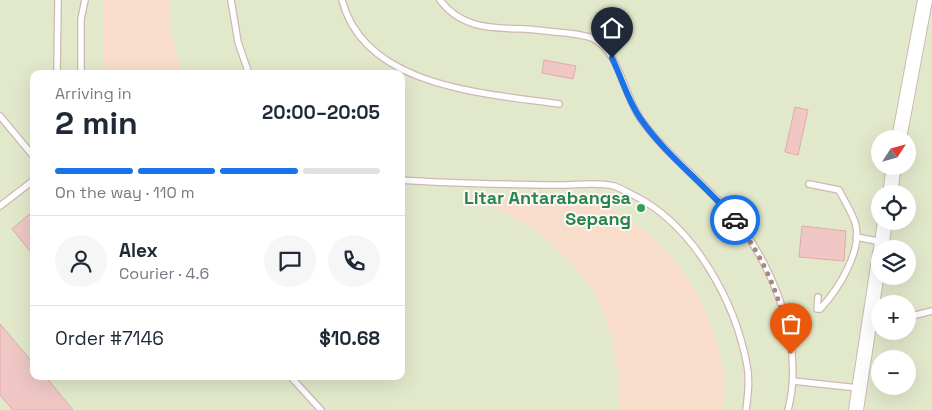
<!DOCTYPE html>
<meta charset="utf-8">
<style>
:root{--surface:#fff;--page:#f6f6f7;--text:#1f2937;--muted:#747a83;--line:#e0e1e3;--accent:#1a73e8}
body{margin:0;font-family:"Space Grotesk",sans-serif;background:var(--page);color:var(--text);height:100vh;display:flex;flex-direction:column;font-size:19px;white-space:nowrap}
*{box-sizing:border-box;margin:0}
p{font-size:16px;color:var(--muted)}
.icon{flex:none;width:28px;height:28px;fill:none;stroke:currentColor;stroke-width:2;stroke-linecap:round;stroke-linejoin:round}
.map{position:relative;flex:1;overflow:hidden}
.panel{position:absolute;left:30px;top:70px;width:375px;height:310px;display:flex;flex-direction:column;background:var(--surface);border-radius:10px;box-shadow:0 5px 20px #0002}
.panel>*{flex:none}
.needle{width:32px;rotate:54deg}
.buttons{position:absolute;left:871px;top:130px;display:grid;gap:10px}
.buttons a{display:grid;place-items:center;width:45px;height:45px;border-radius:50%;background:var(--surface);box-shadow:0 5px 20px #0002;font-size:25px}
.pin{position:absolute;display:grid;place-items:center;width:42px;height:42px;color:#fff;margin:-51px -21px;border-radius:50% 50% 50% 0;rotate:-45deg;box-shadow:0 0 5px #0007}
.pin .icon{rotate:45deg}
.courier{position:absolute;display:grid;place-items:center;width:50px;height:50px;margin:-25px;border:4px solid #1a73e8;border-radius:50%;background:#fff;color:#222;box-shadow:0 1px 6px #0007}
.overview em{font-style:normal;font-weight:800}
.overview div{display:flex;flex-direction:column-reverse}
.overview{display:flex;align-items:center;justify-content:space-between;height:85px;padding:0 25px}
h1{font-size:32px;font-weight:800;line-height:38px}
.bar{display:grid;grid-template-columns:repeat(4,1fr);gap:8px 5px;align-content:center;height:60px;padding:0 25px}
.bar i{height:6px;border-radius:4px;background:var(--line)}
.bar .on{background:var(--accent)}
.bar p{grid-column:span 4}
.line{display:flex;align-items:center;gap:12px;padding:0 25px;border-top:1px solid var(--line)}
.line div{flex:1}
.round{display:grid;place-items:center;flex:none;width:52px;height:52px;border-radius:26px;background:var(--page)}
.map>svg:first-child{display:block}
</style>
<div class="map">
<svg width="932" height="410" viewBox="0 0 932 410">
<rect width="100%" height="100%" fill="#fcf0ec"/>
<!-- green -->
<path fill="#e2e9cb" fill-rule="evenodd" d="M 0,0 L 932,0 L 932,410 L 0,410 ZM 34,74 L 401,74 L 401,376 L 34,376 ZM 880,139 L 908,139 L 908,166 L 880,166 ZM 880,194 L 908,194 L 908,221 L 880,221 ZM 880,249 L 908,249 L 908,276 L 880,276 ZM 880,304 L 908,304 L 908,331 L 880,331 ZM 880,359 L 908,359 L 908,386 L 880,386 Z"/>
<!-- sand -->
<path fill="#f8deca" d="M 103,0 L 169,0 L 171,32 L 181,74 L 103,74 Z
M 463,198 C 495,199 526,200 558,201 C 575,202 592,202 607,207 C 616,209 626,217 633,223 C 683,254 716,318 724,376 C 725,387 723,399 722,410 L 619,410 L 619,382 L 612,340 L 604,315 L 594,291 L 568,260 L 534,229 L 501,211 Z"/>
<!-- building -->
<path fill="#efc8c6" stroke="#e1a9a7" d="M 544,60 L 576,66 L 573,79 L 542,73 Z
M 795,107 L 808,110 L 798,155 L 785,152 Z
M 34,210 L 34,256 L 12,229 Z
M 802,226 L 846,231 L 844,261 L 799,257 Z
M 0,324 L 34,364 L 34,376 L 45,376 L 73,410 L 13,410 L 0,395 Z"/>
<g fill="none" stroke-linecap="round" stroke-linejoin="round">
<!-- service casing -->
<g stroke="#d0b7b4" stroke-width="8">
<path id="service" d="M 231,0 L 238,42 L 249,74
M 342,0 C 365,88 484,93 559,104
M 440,0 C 461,29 493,28 525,29 C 539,30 553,32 567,33 C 575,34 584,35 592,38 C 619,50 624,95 640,118 C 663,151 696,176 723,205 C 770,256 806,340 788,410
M 57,74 L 58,0
M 81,74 L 81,19 L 85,0
M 0,116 L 34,157
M 401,180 C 452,184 503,184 553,185 C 573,186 595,181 614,186 C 621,188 628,193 635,196 C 694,226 735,301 747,365 C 750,379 748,395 746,410
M 809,184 L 839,190 C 844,200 851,211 855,222 C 864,249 838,290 820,309 L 817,309 L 818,297
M 0,206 L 34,180
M 856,237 L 882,242
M 870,317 L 880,318
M 908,317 L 932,311
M 290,376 L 321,410
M 793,381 L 858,388"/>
</g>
<!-- tertiary casing -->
<g stroke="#d0b7b4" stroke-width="16">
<path id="tertiary" d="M 899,139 L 925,0
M 890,194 L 894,166
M 881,249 L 885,221
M 856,410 L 880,253"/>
</g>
<!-- service -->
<use href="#service" stroke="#fff" stroke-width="5.5"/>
<!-- tertiary -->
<use href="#tertiary" stroke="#fff" stroke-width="14"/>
</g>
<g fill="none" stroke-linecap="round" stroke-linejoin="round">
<!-- done -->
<path stroke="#a58887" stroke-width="5" stroke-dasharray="0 9" d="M 735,220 C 767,262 783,302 791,354"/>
<!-- route -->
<path stroke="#1a73e8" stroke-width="6" d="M 612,58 C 622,78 627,99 640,118 C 666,156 705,184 735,220"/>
</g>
<!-- markers -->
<circle fill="#2e9e5b" stroke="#fef6f3" stroke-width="2" cx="641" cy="208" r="5"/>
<g text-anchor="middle" stroke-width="4" stroke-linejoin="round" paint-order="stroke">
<!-- leisure labels -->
<g font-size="18" font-weight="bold" fill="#27864d" stroke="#fef6f3" text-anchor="end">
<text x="631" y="204">Litar Antarabangsa<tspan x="631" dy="21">Sepang</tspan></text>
</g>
</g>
</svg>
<div class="buttons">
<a><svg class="needle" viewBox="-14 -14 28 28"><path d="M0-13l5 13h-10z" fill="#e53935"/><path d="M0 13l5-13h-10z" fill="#747a83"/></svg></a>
<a><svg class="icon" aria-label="locate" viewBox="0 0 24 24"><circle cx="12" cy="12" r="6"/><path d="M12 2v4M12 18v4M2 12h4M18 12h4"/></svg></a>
<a><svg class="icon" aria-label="layers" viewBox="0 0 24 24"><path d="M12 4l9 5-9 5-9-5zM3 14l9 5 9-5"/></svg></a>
<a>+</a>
<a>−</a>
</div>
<div class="pin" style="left:791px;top:354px;background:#ea580c"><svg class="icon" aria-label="bag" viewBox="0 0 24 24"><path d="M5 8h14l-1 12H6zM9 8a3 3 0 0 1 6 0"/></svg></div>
<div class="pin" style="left:612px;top:58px;background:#1f2937"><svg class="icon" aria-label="home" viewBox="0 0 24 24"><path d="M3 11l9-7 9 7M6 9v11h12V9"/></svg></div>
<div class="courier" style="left:735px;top:220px"><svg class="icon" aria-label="car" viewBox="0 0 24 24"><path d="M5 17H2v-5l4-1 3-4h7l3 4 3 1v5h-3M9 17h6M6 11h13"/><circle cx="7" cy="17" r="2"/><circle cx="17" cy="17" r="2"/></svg></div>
<section class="panel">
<div class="overview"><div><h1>2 min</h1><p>Arriving in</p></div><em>20:00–20:05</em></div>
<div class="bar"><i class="on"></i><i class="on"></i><i class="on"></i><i></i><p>On the way · 110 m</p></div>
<div class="line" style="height:90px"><a class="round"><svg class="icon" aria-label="person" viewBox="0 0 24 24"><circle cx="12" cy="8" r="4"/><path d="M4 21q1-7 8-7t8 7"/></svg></a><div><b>Alex</b><p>Courier · 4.6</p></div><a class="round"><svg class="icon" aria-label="chat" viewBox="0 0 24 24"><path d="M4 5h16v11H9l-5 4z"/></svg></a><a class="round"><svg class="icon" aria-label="phone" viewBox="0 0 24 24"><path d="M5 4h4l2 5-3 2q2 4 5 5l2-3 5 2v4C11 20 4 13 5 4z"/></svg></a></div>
<div class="line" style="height:65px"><div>Order #7146</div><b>$10.68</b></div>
</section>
</div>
